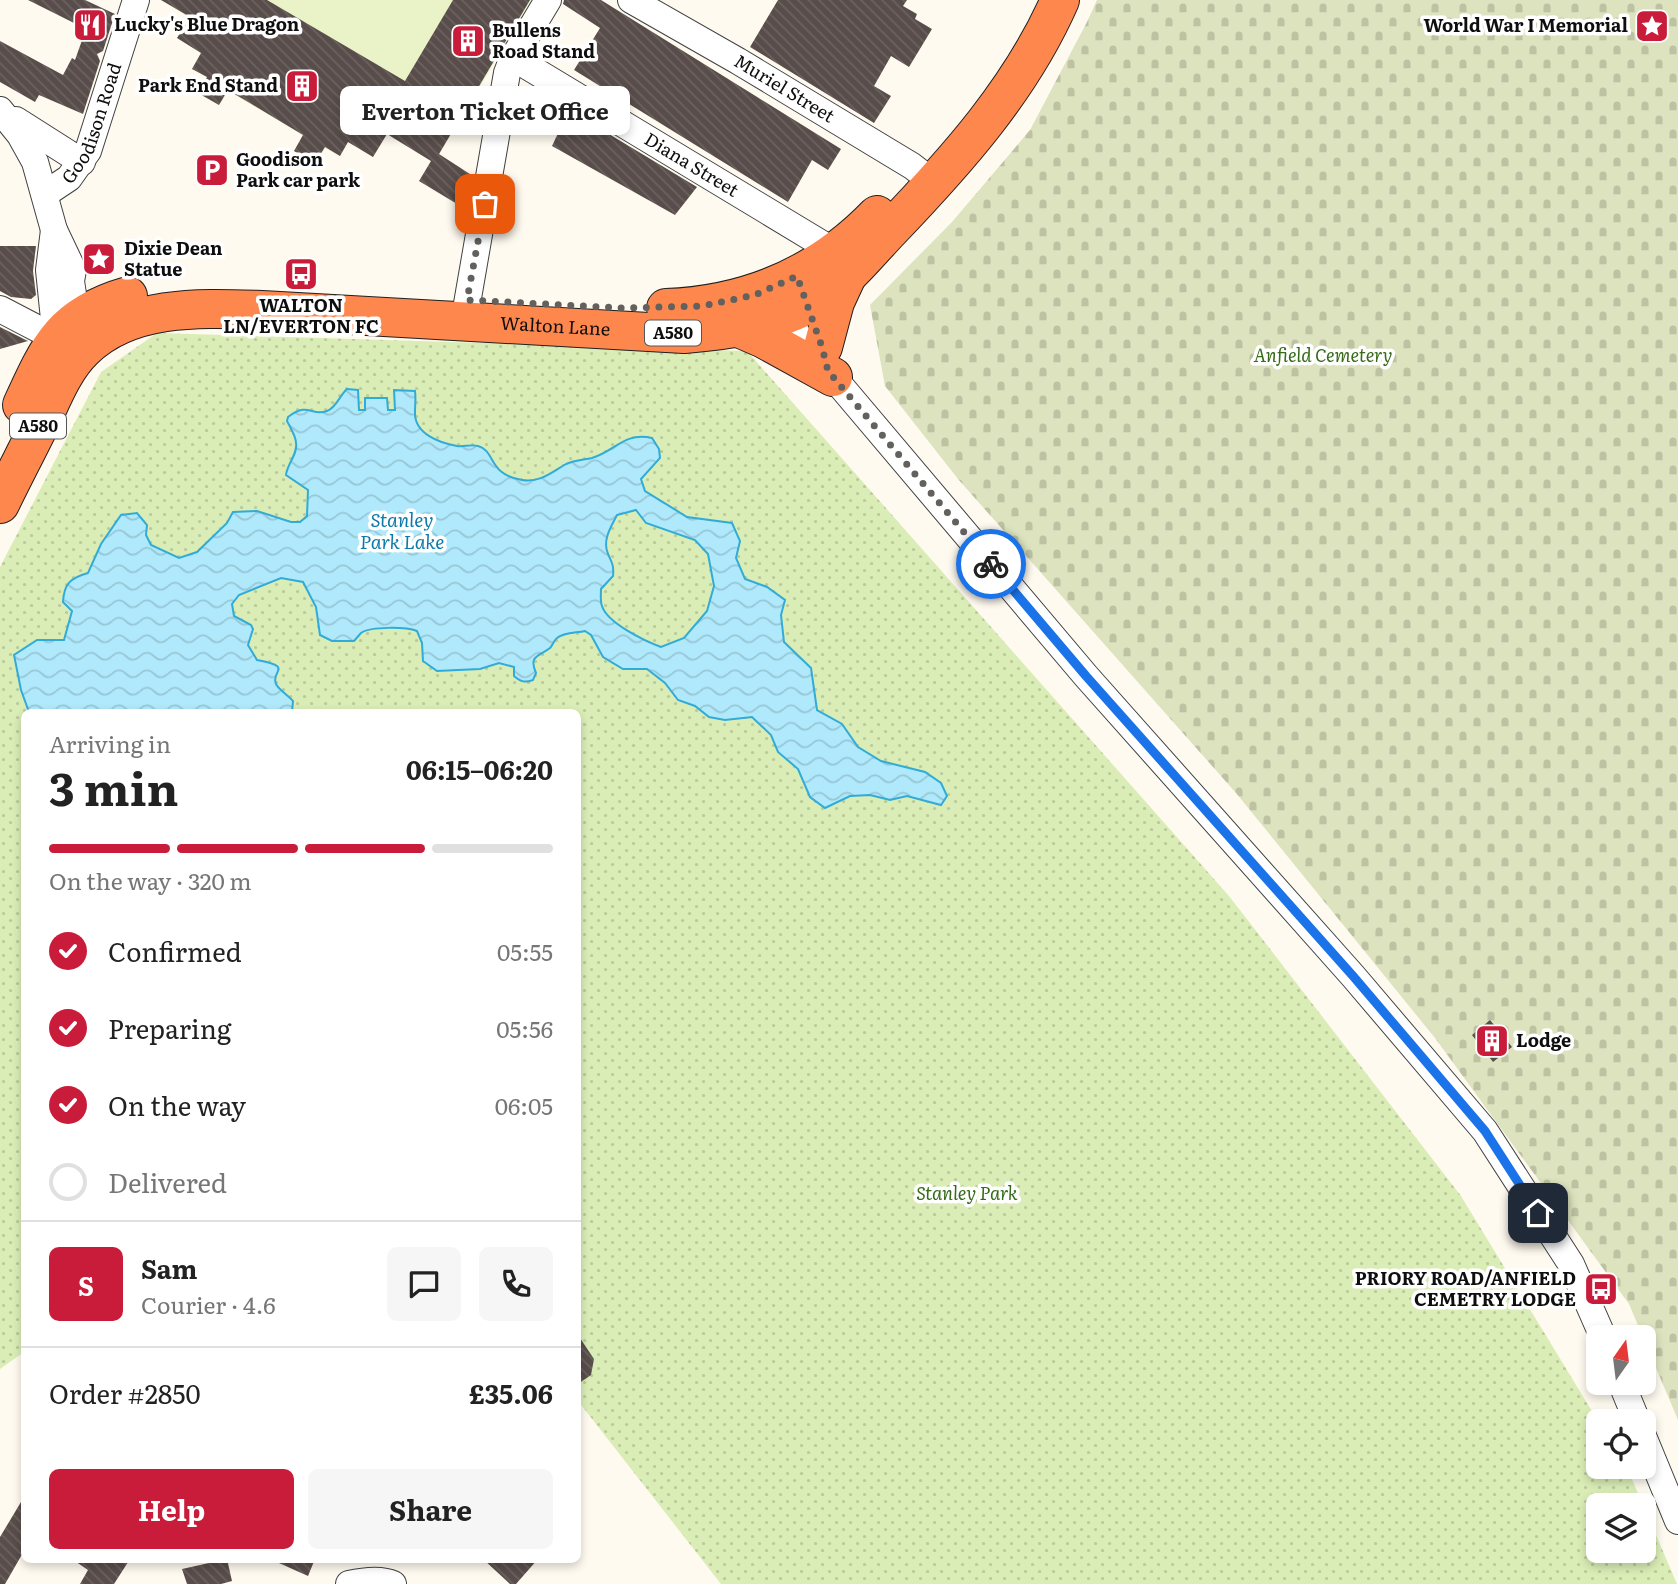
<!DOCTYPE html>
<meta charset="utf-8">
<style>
:root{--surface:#fff;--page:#f6f6f6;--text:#222;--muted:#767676;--line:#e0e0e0;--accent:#c91c3b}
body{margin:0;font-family:Literata,serif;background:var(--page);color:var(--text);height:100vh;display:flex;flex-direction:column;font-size:26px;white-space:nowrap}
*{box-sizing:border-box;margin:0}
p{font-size:23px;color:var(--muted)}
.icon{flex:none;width:38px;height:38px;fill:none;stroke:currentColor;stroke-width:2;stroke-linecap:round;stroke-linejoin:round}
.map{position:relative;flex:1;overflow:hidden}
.panel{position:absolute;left:21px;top:709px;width:560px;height:854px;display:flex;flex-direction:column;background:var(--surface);border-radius:10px;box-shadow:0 4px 10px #0003}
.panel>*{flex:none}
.needle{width:46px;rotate:14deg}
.tools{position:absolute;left:1586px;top:1325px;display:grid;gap:14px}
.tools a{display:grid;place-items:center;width:70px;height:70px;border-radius:10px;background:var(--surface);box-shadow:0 4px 10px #0003;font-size:35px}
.pin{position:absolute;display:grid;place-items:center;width:60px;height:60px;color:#fff;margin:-30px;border-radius:14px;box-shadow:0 4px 10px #0006}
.courier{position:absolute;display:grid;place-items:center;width:70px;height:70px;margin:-35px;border:5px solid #1a73e8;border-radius:50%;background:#fff;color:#222;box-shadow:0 2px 9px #0007}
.bubble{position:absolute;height:49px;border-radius:10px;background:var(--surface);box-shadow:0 4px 10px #0003;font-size:23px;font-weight:700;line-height:49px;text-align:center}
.summary em{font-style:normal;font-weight:700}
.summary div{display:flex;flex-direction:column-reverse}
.summary{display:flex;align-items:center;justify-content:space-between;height:119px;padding:0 28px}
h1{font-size:46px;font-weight:700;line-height:52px}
.bar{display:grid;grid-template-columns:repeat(4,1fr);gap:10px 7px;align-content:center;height:84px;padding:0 28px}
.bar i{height:9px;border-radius:5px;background:var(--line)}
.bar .on{background:var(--accent)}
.bar p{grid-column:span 4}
.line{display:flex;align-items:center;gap:18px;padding:0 28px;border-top:2px solid var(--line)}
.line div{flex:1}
.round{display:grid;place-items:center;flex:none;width:74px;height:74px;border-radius:10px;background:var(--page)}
ol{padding:0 28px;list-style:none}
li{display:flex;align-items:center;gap:21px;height:77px}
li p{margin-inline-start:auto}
li .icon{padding:7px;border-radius:50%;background:var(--accent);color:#fff;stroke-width:4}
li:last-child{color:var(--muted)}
li i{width:38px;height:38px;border:4px solid var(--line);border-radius:50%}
.cta{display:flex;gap:14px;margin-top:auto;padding:14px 28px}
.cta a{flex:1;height:80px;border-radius:10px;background:var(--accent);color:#fff;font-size:28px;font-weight:700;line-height:80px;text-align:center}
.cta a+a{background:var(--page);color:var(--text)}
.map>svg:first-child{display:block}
</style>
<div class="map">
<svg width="1678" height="1584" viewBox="0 0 1678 1584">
<defs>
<pattern id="cemetery-stones" width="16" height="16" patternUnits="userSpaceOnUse" patternTransform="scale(1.75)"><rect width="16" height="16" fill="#dce3be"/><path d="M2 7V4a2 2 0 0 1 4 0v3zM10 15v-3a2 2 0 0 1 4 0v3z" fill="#bcc2a2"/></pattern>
<pattern id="park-dots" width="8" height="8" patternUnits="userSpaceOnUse" patternTransform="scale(1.75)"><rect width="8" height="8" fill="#daedb6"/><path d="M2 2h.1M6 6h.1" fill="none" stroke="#baca9b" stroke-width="1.8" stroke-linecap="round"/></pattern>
<pattern id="water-waves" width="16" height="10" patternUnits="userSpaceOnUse" patternTransform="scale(1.75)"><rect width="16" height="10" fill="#b0e9fb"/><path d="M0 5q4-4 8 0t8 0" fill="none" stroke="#96c7d6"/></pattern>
<pattern id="building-back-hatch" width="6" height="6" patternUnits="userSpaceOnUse" patternTransform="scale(1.75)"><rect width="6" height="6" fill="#584d4a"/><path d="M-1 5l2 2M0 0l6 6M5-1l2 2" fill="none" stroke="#6b6260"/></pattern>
</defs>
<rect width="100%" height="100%" fill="#fffaef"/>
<!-- cemetery -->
<path fill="url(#cemetery-stones)" d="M 1097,0 L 1678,0 L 1678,1420 L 1629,1304 L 1435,1038 L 1236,793 L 958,479 L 885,386 L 870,305 L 952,222 L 1030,130 L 1087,22 Z"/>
<!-- park -->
<path fill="url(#park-dots)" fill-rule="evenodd" d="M 157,333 L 747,351 L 1229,896 L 1461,1196 L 1598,1421 L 1598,1466 L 1626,1467 L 1628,1470 L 1677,1584 L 721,1584 L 578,1401 L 578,712 L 24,712 L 24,1352 L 0,1369 L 0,567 L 101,372 ZM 1598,1505 L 1643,1505 L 1643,1550 L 1598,1550 Z"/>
<!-- pitch -->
<path fill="#eaf3c8" d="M 161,0 L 532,0 L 434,163 L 387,134 L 373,157 L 348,142 L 340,156 L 325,148 L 315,163 L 294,151 L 303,135 L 228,91 L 219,105 L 198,93 L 207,77 L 192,69 L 201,53 L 177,38 L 189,17 Z"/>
<!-- water -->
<path fill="url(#water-waves)" stroke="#31abd7" stroke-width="2" fill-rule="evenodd" d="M 347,389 L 358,390 L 359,410 L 365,410 L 365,398 L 387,398 L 388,410 L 395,410 L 394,390 L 415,391 C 416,399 415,405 415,412 C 414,434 440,443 457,446 C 464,447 471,444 478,446 C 496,451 488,475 522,480 C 540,483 552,472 566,464 C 575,460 583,460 592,458 C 616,451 623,432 652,438 L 659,449 L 660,458 L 641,479 L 645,491 L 687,517 L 732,523 L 740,541 L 736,558 L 745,579 L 767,587 L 785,600 L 781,615 L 784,642 L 811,668 L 817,710 L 842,724 L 858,747 L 881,761 L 925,772 L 941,783 L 947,796 L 941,805 L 907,796 L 890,800 L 870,795 L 850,796 L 825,808 L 810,797 L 798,769 L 778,752 L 771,735 L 752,717 L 725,720 L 709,717 L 695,706 L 678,700 L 665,683 L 647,669 L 623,669 L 603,657 L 591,635 L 585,631 C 577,633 564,632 557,638 C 554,640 553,645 550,648 C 540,656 528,655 536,673 L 533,680 C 525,683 521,682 514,676 L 514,667 L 499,663 L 480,669 L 437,671 L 423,661 L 422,643 L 417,631 C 407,627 371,626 361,633 C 360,634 355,640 354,641 L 332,641 L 320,635 L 316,607 L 303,582 L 281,578 L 239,595 L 232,604 L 234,616 L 251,625 L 253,629 L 248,645 L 257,660 C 295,667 270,671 276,684 C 279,690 289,696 293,701 L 292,712 L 29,712 L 21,690 L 14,655 L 37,640 L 64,640 L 72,611 L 63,602 C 64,584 70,578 88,573 L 101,544 L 121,515 L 137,513 L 147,525 L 146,535 L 151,545 L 179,558 L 197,552 L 227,523 L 233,512 L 257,511 L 291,522 L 300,522 L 307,516 L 308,490 L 286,475 C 287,464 298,454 296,443 C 296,436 290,427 287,421 L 288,417 C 309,401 311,417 327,411 C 336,408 340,395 347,389 ZM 636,510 L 646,523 L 695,540 L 708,554 L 714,586 L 707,611 L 684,638 L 661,647 C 645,641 607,623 602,606 C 600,601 601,594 601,589 L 613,576 C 614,565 612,563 608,554 C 602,540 611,527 617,515 Z"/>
<!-- building -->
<path fill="url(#building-back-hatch)" d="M 28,0 L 85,0 L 115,14 L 103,51 L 97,54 L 100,61 L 83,114 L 39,95 L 35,102 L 0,82 L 0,41 L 63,75 L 72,58 L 75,60 L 86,29 Z
M 161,0 L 267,0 L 405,81 L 453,0 L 530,0 L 439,154 L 473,176 L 467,210 L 419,181 L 431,161 L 387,134 L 373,157 L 348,142 L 340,156 L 325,147 L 315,163 L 294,151 L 303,135 L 228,90 L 219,105 L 198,93 L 207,77 L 192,69 L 201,53 L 177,38 L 190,17 Z
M 564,0 L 601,0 L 841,149 L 828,170 L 812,160 L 788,202 L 574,70 L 600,28 L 563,4 Z
M 778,0 L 907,0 L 903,6 L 917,14 L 915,19 L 932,29 L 909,67 L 891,56 L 874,86 L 891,96 L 874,123 L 750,47 Z
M 569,110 L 697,187 L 675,215 L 552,146 Z
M 0,246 L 36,246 L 33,271 L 36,295 L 31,299 L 11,297 L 0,291 Z
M 0,327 L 28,341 L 0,349 Z
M 1490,1020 L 1512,1047 L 1493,1062 L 1472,1035 Z
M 578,1335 L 594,1359 L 591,1375 L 578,1384 Z
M 24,1497 L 24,1551 L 5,1584 L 0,1584 L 0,1537 Z
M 72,1559 L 130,1559 L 114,1584 L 80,1584 L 88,1570 Z
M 227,1559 L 232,1581 L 221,1584 L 187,1584 L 182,1569 Z
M 270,1559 L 315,1559 L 308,1576 Z
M 483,1559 L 538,1559 L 516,1584 L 510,1584 Z"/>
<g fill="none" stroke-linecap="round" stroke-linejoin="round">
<!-- minor casing -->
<g stroke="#414141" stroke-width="28">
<g id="minor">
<path id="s1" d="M 631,0 L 738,61 L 912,166 L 934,183"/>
<path id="s2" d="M 512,60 L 522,63 L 822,244 L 831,252"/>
<path d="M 0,110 L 20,135 L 35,162 L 54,230 L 73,270 L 71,281 L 79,335"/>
<path d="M 16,120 L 82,162"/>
<path id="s3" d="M 45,194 L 69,178 L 88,151 L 136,0"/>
<path d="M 54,230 L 49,270 L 56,339"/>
<path d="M 782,299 C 791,329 805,350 828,371 L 1086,676 L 1353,976 L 1485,1131 L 1571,1264 L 1603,1337"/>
<path d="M 0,309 L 67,344"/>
<path d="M 464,321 L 507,73 L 512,60 L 548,0"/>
<path d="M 1621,1382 L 1637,1421"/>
<path d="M 1643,1436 L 1678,1521"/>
<path d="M 349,1584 C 362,1581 380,1578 393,1584"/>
</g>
</g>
<!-- highway casing -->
<g stroke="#1f1f1f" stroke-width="40">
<g id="highway">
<path d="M 666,308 C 749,305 819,275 877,215"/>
<path d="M 741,329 L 764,339 L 833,377"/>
<path d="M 823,347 L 835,302 L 847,276"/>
<path d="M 22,405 C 49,346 62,315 128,296"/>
<path id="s4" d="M 0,504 C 14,475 29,447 43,418 C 54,394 65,367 84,349 C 130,304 202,308 262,310 L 684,334 C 728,330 766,326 807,305 C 841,288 864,257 890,230 C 956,161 1021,89 1060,0"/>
</g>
</g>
<!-- minor -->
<use href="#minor" stroke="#fff" stroke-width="26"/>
<!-- highway -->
<use href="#highway" stroke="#fe874e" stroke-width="38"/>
</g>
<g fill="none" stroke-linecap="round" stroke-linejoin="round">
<!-- done -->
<path stroke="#62615d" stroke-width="7" stroke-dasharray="0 12.6" d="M 485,204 L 467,300 L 621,308 L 702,306 L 755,295 L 797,276 L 822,347 L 828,371 L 991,564"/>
<!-- route -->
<path stroke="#1a73e8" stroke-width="9" d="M 991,564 L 1086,676 L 1353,976 L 1485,1131 L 1538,1213"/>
</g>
<!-- icons -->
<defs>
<g id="restaurant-square" transform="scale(1.75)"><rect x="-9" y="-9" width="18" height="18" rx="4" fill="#c91c3b" stroke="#fff"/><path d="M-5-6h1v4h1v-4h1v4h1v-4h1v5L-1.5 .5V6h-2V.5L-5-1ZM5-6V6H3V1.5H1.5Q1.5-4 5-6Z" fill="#fff"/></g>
<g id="sight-square" transform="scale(1.75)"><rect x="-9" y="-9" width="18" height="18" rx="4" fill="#c91c3b" stroke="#fff"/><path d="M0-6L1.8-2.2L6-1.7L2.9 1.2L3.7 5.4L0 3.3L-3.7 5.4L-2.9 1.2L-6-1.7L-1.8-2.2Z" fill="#fff"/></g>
<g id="building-square" transform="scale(1.75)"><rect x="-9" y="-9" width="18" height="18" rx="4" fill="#c91c3b" stroke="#fff"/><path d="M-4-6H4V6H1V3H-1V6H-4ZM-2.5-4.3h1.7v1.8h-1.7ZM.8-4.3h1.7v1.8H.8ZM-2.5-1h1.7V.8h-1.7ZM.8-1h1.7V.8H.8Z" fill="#fff"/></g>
<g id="parking-square" transform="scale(1.75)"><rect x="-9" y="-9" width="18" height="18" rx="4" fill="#c91c3b" stroke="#fff"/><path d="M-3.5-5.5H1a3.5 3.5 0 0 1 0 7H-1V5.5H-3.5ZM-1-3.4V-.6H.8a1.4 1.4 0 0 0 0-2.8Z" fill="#fff"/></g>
<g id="bus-square" transform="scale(1.75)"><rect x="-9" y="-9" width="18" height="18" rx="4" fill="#c91c3b" stroke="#fff"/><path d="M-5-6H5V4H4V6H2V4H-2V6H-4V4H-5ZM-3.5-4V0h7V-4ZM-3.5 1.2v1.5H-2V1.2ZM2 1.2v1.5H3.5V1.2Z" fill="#fff"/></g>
</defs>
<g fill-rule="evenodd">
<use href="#restaurant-square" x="90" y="25"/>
<use href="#sight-square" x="1652" y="26"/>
<use href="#building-square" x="468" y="41"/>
<use href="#building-square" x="302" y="86"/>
<use href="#parking-square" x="212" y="170"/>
<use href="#sight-square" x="99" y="259"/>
<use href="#bus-square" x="301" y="274"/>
<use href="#building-square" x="1492" y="1041"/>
<use href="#bus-square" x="1601" y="1289"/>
</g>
<g text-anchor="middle" stroke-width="7" stroke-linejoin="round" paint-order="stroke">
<!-- shield labels -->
<g fill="#fff" stroke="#565656" stroke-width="2">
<rect x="645" y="320.5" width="56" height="25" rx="5"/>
<rect x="10" y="413.5" width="56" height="25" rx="5"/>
</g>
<g font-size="16" font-weight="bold" fill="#0e0e0e">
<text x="673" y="339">A580</text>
<text x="38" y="432">A580</text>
</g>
<!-- poi labels -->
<g font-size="18" font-weight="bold" fill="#0e0e0e" stroke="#fff" text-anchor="start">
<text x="114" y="31">Lucky's Blue Dragon</text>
<text x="1628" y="32" text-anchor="end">World War I Memorial</text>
<text x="492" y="37">Bullens<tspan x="492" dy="21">Road Stand</tspan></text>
<text x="278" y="92" text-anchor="end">Park End Stand</text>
<text x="236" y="166">Goodison<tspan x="236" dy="21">Park car park</tspan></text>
<text x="124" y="255">Dixie Dean<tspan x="124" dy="21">Statue</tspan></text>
<text x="301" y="312" text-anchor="middle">WALTON<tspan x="301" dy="21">LN/EVERTON FC</tspan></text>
<text x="1516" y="1047">Lodge</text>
<text x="1576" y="1285" text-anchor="end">PRIORY ROAD/ANFIELD<tspan x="1576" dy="21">CEMETRY LODGE</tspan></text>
</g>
<!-- street labels -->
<g font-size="18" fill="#0e0e0e" stroke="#fff">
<text dy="6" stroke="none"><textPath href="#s1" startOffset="177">Muriel Street</textPath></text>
<text dy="6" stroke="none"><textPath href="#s3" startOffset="89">Goodison Road</textPath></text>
<text dy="6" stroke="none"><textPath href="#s2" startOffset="208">Diana Street</textPath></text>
<text dy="6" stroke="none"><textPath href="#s4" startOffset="658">Walton Lane</textPath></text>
</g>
<!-- park labels -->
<g font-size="18" font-style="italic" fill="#356b19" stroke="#fff">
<text x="1323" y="362">Anfield Cemetery</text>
<text x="967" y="1200">Stanley Park</text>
</g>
<!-- water labels -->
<g font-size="19" font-style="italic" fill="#0e7aaa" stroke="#fff">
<text x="402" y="527">Stanley<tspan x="402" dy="22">Park Lake</tspan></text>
</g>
</g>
</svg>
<div class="tools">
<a><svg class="needle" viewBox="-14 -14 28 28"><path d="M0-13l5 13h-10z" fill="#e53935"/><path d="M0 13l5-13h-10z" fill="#767676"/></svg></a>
<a><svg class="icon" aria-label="locate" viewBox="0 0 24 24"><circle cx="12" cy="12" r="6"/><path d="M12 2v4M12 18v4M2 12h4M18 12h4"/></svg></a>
<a><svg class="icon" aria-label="layers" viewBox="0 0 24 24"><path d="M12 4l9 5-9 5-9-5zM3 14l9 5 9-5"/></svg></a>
</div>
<div class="pin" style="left:485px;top:204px;background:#ea580c"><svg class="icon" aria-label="bag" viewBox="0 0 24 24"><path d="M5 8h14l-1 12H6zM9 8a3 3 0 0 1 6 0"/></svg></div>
<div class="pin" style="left:1538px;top:1213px;background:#1f2937"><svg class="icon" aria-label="home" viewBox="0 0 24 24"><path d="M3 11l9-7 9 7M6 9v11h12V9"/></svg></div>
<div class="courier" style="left:991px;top:564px"><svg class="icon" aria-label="bike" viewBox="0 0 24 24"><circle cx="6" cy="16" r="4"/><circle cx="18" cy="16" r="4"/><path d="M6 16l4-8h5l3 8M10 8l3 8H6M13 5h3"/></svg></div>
<div class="bubble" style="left:340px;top:86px;width:290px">Everton Ticket Office</div>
<section class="panel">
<div class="summary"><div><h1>3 min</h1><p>Arriving in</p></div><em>06:15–06:20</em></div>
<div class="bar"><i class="on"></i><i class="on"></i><i class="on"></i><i></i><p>On the way · 320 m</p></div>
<ol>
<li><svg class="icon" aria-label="check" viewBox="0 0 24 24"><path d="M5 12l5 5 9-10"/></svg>Confirmed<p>05:55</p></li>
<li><svg class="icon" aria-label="check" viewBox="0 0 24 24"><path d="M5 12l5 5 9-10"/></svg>Preparing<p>05:56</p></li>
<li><svg class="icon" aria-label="check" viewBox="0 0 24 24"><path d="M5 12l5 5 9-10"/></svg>On the way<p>06:05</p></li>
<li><i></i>Delivered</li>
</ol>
<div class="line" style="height:126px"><b class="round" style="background:var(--accent);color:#fff">S</b><div><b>Sam</b><p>Courier · 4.6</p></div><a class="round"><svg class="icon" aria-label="chat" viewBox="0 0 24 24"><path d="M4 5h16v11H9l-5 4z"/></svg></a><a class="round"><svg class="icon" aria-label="phone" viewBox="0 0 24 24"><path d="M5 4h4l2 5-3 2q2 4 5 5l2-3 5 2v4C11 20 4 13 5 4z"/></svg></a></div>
<div class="line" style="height:91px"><div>Order #2850</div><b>£35.06</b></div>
<div class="cta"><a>Help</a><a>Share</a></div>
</section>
</div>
